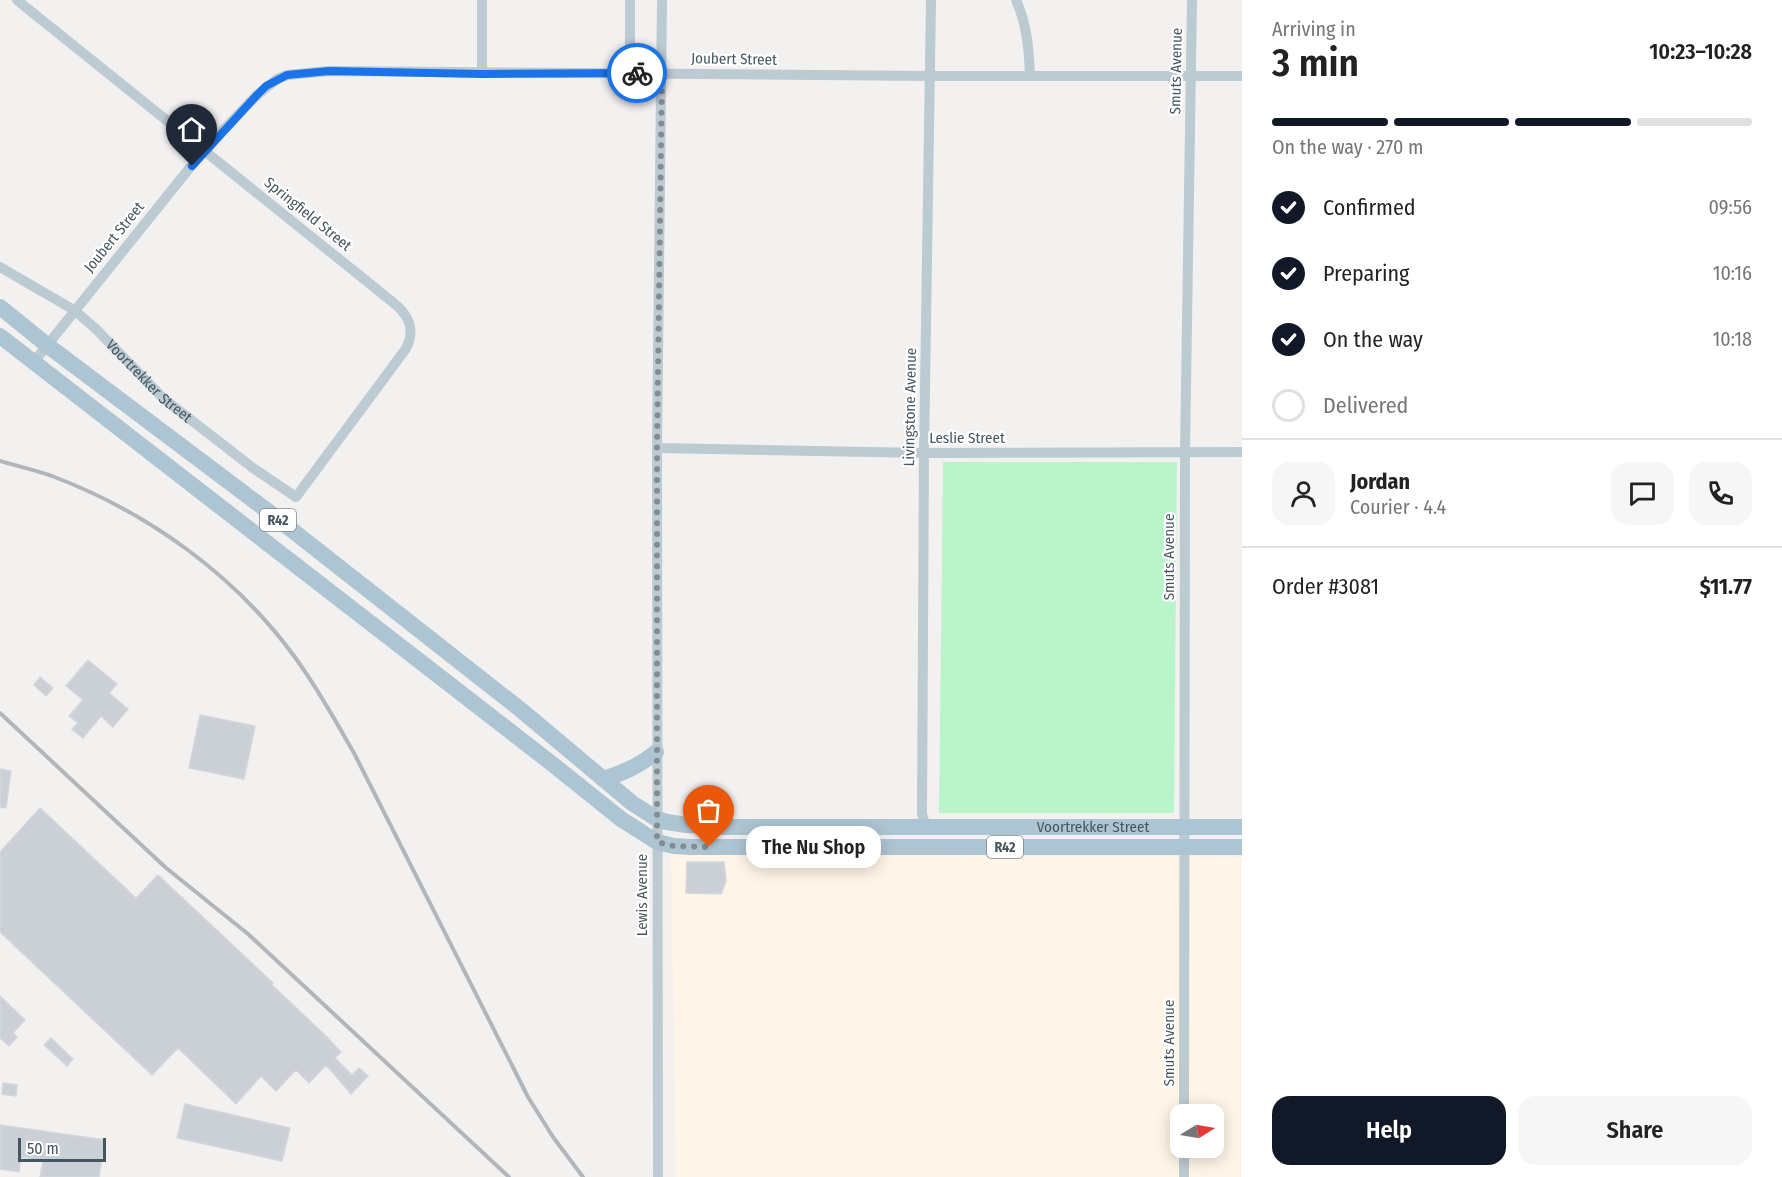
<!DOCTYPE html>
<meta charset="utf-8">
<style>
:root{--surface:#fff;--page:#f6f6f6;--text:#222;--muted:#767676;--line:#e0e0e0;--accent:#111827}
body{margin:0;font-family:"Fira Sans Condensed",sans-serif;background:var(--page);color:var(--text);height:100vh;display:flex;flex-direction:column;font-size:22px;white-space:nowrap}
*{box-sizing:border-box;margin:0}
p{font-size:20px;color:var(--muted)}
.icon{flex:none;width:33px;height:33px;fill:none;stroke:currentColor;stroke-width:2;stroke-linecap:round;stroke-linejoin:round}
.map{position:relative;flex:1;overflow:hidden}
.side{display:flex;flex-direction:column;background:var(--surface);width:540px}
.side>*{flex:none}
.needle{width:39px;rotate:79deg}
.controls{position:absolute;left:1170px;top:1104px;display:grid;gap:12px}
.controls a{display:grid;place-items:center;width:54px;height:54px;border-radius:12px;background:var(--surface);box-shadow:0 3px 15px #0003;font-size:30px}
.scale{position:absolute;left:18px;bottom:15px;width:88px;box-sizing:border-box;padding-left:6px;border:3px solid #465660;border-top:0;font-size:16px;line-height:21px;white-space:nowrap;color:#465660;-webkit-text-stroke:4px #fff;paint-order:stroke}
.pin{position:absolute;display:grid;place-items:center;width:51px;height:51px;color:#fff;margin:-62px -26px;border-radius:50% 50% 50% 0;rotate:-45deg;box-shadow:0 0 6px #0007}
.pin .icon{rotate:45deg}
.courier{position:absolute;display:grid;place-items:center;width:60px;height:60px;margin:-30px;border:4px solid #1a73e8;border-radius:50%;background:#fff;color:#222;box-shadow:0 2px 8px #0007}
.bubble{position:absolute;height:42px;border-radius:18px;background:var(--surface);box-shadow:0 3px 15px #0003;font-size:20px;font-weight:600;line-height:42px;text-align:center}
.headline em{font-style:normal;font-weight:600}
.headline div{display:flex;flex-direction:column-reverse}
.headline{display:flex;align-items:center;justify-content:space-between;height:102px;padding:0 30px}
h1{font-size:39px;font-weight:600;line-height:45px}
.bar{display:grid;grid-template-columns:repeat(4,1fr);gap:9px 6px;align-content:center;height:72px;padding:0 30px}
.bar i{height:8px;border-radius:4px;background:var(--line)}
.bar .current{background:var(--accent)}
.bar p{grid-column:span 4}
.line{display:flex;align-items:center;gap:15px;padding:0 30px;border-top:2px solid var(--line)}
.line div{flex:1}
.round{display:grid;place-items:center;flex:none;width:63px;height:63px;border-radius:18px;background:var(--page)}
ol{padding:0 30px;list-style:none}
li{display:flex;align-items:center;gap:18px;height:66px}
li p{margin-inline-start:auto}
li .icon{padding:6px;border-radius:50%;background:var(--accent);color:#fff;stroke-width:4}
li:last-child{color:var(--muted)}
li i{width:33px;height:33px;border:3px solid var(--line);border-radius:50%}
.primary-button{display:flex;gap:12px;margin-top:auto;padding:12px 30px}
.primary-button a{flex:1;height:69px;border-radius:18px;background:var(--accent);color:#fff;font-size:24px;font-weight:600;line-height:69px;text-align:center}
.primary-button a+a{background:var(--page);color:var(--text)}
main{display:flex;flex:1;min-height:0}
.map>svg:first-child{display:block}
</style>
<main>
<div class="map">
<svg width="1242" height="1177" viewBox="0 0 1242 1177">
<rect width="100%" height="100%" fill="#f3f0f0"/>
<!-- commercial -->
<path fill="#fef5e8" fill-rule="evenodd" d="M 671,854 L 1242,857 L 1242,1177 L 676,1177 ZM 1180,1114 L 1214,1114 L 1214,1148 L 1180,1148 Z"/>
<!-- green -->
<path fill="#baf4ca" d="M 943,462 L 1177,462 L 1174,813 L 939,813 Z"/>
<!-- building -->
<path fill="#cbd0d6" stroke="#d3d7dc" stroke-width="1.5" d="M 88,660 L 117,684 L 109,693 L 128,709 L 113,727 L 101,716 L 83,738 L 72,729 L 78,723 L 69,716 L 83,700 L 66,686 Z
M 40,677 L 53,688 L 46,696 L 34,685 Z
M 200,715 L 255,726 L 244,779 L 189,768 Z
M 0,769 L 11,771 L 6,808 L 0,807 Z
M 40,808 L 136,898 L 158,875 L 273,983 L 272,985 L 327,1037 L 341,1052 L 335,1058 L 352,1075 L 359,1068 L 368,1076 L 351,1094 L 326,1065 L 309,1083 L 296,1070 L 276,1091 L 261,1076 L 236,1104 L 178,1048 L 152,1075 L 0,932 L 0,852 Z
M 687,862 L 724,862 L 726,881 L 721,894 L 686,893 Z
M 0,996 L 25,1020 L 13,1033 L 17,1037 L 9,1046 L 0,1038 Z
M 51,1038 L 73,1059 L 67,1066 L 44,1045 Z
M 3,1083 L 17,1085 L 16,1096 L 2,1094 Z
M 185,1104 L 290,1128 L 282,1161 L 177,1138 Z
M 0,1125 L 105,1140 L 99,1177 L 40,1177 L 43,1161 L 21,1157 L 19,1172 L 0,1169 Z"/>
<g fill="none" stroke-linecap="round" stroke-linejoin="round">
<!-- minor -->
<g stroke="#bccad1" stroke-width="10">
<path d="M 1016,0 C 1027,24 1029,50 1030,76"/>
<path d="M 482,73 L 482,0"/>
<path d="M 630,73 L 630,0"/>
<path id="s1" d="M 0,267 L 74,310 L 96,329 L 164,399 L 253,468 L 296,497 L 405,350 C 416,331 410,317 395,304 L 17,0"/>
<path d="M 33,363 L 204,150 L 257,95 L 277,79 L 287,75 L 329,71 L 930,76 L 1242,76"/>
<path d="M 657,448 L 924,453 L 1242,452"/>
<path d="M 926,827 L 922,814 L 924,453 L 931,0"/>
<path d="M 1184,1114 L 1185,452 L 1192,0"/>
<path d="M 658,1177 L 657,448 L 662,0"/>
<path d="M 1184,1177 L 1184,1148"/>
</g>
<!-- primary -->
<g stroke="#adc4d2" stroke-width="16">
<path id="s2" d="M 0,307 L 47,345 L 269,512 L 521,710 L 632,803 L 657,819 L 667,822 L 686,825 L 725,827 L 1242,827"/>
<path d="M 0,336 L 551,763 L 621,819 L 657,842 L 674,846 L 691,847 L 1242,847"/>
<path d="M 603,779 C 623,773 640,766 656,752"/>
</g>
<!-- rail -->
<path stroke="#b1b6bb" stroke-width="4" d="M 0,461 C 17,466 35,470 52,476 C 147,512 234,574 294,656 C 317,687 335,720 354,753 L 528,1097 L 553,1137 L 583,1177
M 0,713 L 165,867 L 248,934 L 509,1177"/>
</g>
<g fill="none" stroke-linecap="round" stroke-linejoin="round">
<!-- done -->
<path stroke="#838c92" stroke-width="6" stroke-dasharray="0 10.8" d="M 637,73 L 662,73 L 657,448 L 657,842 L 674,846 L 709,847"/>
<!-- route -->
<path stroke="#1a73e8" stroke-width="8" d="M 192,166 L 257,95 L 266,86 L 287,75 L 329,71 L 482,74 L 637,73"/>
</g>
<g text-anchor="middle" stroke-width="4.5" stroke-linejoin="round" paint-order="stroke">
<!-- shield labels -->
<g fill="#fff" stroke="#7e8990" stroke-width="1.5">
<rect x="260" y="509" width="36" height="22" rx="4.5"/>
<rect x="987" y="836" width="36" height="22" rx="4.5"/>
</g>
<g font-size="14" font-weight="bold" fill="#465660">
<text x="278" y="525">R42</text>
<text x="1005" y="852">R42</text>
</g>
<!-- street labels -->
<g font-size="15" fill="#465660" stroke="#fff">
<text transform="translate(734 59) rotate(1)" y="5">Joubert Street</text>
<text transform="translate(1176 71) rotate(-89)" y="5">Smuts Avenue</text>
<text transform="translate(308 214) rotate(39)" y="5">Springfield Street</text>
<text transform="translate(114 237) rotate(-51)" y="5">Joubert Street</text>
<text dy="5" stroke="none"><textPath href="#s1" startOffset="189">Voortrekker Street</textPath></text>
<text transform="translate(910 407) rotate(-89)" y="5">Livingstone Avenue</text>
<text x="967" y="443">Leslie Street</text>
<text transform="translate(1169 557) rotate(-90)" y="5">Smuts Avenue</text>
<text dy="5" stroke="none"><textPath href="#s2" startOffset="1270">Voortrekker Street</textPath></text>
<text transform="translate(642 895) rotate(-90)" y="5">Lewis Avenue</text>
<text transform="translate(1169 1043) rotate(-90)" y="5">Smuts Avenue</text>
</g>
</g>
</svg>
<div class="controls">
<a><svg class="needle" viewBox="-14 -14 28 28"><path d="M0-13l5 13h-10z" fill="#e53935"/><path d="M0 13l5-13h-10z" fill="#767676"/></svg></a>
</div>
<div class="scale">50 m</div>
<div class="pin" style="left:709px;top:847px;background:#ea580c"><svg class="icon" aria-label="bag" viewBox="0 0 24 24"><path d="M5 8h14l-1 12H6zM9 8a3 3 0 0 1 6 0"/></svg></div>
<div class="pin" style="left:192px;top:166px;background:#1f2937"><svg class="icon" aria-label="home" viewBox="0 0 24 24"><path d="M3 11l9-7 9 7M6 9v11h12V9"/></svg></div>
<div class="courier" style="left:637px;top:73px"><svg class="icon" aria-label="bike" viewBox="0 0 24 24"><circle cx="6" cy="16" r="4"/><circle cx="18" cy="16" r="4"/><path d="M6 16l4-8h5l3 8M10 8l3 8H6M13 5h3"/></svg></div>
<div class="bubble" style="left:746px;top:826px;width:135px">The Nu Shop</div>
</div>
<section class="side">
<div class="headline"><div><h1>3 min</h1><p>Arriving in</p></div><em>10:23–10:28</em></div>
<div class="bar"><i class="current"></i><i class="current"></i><i class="current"></i><i></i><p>On the way · 270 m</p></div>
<ol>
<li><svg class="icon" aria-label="check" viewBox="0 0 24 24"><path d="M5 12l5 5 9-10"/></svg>Confirmed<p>09:56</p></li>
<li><svg class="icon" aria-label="check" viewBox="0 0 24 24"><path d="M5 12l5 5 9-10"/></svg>Preparing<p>10:16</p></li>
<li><svg class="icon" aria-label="check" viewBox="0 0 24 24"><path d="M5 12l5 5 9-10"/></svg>On the way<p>10:18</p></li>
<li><i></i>Delivered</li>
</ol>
<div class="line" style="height:108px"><a class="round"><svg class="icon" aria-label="person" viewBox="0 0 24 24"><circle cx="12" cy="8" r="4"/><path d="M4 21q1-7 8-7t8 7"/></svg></a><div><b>Jordan</b><p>Courier · 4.4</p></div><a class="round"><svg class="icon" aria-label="chat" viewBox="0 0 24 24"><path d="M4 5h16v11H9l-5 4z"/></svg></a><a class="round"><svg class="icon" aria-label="phone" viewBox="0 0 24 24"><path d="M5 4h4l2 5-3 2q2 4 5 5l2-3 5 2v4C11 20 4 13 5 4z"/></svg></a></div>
<div class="line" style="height:78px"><div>Order #3081</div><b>$11.77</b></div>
<div class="primary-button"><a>Help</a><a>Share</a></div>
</section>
</main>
